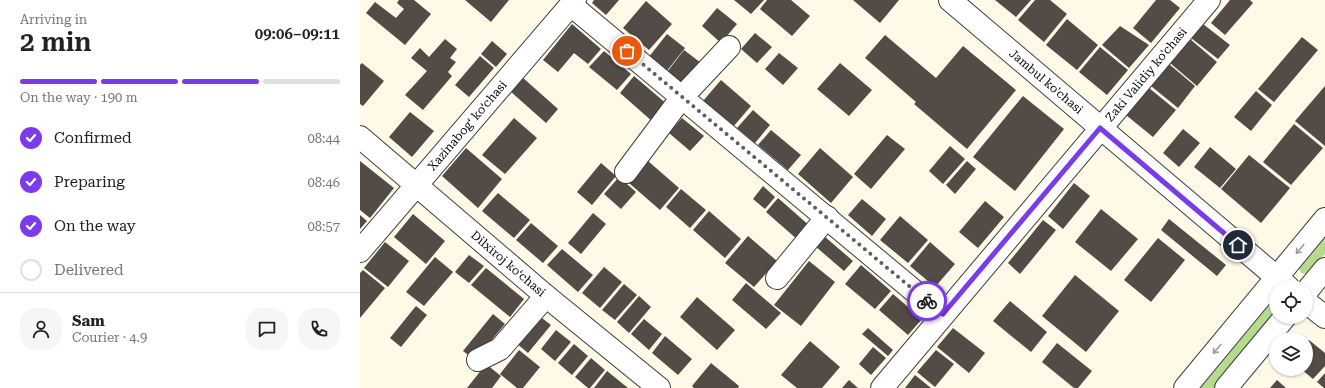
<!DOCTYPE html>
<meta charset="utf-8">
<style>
:root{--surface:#fff;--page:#f6f6f6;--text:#222;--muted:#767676;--line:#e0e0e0;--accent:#7c3aed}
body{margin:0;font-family:"Roboto Serif",serif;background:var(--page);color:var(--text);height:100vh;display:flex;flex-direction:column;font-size:15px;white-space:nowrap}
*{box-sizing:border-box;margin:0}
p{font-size:13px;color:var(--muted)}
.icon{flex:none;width:22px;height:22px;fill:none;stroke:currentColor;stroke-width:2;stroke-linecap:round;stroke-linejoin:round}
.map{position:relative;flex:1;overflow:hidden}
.panel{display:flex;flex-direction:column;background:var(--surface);width:360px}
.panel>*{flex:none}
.tools{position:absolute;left:909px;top:280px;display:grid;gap:8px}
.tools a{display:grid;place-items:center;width:44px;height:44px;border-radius:50%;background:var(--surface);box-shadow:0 1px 3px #0004;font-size:20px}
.pin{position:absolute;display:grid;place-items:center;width:34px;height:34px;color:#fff;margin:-17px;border:2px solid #fff;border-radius:50%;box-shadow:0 1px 4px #0007}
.courier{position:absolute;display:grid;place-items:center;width:40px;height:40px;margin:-20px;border:3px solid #7c3aed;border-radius:50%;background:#fff;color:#222;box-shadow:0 1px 5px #0007}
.head em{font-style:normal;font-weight:600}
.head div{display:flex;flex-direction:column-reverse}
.head{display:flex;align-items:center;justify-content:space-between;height:68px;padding:0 20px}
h1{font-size:26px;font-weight:600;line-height:30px}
.bar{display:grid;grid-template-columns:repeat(4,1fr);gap:6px 4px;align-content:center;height:48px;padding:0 20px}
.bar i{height:5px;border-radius:3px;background:var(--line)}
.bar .selected{background:var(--accent)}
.bar p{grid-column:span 4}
.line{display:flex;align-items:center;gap:10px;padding:0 20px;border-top:1px solid var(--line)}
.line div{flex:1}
.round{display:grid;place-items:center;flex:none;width:42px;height:42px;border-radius:16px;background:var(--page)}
ol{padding:0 20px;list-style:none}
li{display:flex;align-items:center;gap:12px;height:44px}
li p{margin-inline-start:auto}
li .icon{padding:4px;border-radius:50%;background:var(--accent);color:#fff;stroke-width:4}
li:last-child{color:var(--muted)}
li i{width:22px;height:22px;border:2px solid var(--line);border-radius:50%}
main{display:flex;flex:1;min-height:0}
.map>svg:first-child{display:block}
</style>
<main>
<section class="panel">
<div class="head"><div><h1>2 min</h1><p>Arriving in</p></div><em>09:06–09:11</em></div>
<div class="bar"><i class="selected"></i><i class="selected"></i><i class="selected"></i><i></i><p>On the way · 190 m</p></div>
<ol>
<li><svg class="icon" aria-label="check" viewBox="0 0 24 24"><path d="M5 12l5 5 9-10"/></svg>Confirmed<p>08:44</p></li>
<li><svg class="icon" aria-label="check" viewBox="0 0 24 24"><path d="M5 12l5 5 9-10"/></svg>Preparing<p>08:46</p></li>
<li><svg class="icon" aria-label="check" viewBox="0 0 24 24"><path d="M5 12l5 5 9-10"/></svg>On the way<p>08:57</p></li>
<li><i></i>Delivered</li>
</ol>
<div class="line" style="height:72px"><a class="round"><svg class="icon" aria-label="person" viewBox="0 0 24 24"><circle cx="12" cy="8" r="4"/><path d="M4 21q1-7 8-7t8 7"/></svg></a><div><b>Sam</b><p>Courier · 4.9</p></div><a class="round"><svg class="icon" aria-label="chat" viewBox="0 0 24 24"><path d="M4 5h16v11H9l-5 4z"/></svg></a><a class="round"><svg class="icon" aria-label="phone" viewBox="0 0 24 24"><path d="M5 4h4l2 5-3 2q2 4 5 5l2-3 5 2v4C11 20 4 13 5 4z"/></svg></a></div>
</section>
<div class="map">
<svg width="965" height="388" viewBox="0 0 965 388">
<rect width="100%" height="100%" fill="#fff9e7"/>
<!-- forest -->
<path fill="#b5db8f" d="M 965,234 L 965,254 L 948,274 L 941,273 L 938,266 Z
M 911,297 L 916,297 L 916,313 L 854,388 L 836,388 Z"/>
<!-- building -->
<path fill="#534b46" d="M 39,0 L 54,0 L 71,14 L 45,45 L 6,13 L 15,2 L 36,18 L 44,9 L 37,3 Z
M 105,0 L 149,0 L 131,22 Z
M 234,0 L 259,0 L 246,15 L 232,3 Z
M 374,0 L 404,0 L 391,14 Z
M 407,0 L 431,0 L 450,16 L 432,36 L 400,9 Z
M 493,0 L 539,0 L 520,23 Z
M 635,0 L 671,0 L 656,17 Z
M 675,0 L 690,0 L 707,14 L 684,42 L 658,20 Z
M 796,0 L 810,0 L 820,8 L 791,43 L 773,28 Z
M 870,0 L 890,0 L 893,3 L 865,35 L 851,23 Z
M 286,1 L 312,24 L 289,50 L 263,28 Z
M 357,8 L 377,24 L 361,43 L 342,26 Z
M 707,19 L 738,45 L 717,70 L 686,45 Z
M 212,24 L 241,49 L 228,64 L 214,53 L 198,72 L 183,60 Z
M 843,24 L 870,45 L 858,59 L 831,38 Z
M 760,26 L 789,45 L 769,68 L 742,45 Z
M 395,33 L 412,47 L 397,63 L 381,49 Z
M 307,34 L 325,48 L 306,72 L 288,58 Z
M 525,35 L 576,78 L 603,46 L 656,90 L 607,149 L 554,104 L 556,102 L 505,58 Z
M 942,37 L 958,50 L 914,102 L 898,89 Z
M 85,39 L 97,49 L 90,58 L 96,62 L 88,72 L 92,76 L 63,110 L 45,95 L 67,71 L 51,58 L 60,48 L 69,57 Z
M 830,39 L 857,62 L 837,86 L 810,63 Z
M 132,41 L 147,54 L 136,67 L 121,54 Z
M 740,47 L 768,70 L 747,95 L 719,72 Z
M 324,50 L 341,63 L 323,85 L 307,72 Z
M 244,51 L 271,74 L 257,90 L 229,67 Z
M 419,53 L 438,68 L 423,85 L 405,69 Z
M 120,56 L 134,68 L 109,97 L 95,85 Z
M 2,63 L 24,81 L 3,106 L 0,104 L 0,65 Z
M 480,63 L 512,90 L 489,116 L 457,89 Z
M 809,64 L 835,86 L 818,108 L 791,86 Z
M 274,76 L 308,105 L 293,122 L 260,93 Z
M 162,77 L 198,109 L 186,123 L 150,91 Z
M 361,80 L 391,106 L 373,127 L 343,101 Z
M 965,86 L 965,146 L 935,121 Z
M 789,88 L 816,110 L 793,137 L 766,115 Z
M 896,91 L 912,105 L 891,131 L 874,117 Z
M 663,96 L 704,129 L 655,191 L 613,157 Z
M 393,110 L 410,125 L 395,143 L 377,128 Z
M 50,112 L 74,131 L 52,157 L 29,137 Z
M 154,118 L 177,138 L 145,174 L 122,155 Z
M 322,118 L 344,136 L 330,151 L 309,133 Z
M 934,124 L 963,148 L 931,185 L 903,162 Z
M 823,129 L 840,143 L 819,167 L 803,153 Z
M 411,130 L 441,155 L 428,170 L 398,145 Z
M 527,135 L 545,149 L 511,189 L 494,174 Z
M 590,146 L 605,159 L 583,184 L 569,171 Z
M 850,147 L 876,169 L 860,188 L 834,167 Z
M 106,148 L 142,179 L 118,208 L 82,176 Z
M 460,148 L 493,177 L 471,203 L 438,174 Z
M 889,155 L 930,188 L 901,223 L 861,189 Z
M 0,161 L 34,188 L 10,218 L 0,210 Z
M 288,161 L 319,188 L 300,210 L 269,183 Z
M 607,161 L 616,169 L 595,194 L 586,185 Z
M 241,163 L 256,176 L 232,205 L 217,192 Z
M 259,177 L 276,192 L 261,209 L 244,194 Z
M 714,183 L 730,196 L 703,229 L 688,216 Z
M 403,186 L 415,197 L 405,209 L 393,199 Z
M 321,189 L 346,210 L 330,228 L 306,207 Z
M 138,193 L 170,220 L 154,238 L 122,211 Z
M 418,198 L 451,227 L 439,241 L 406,212 Z
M 502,199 L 526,219 L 512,236 L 488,215 Z
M 625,201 L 644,217 L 618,248 L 599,232 Z
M 741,209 L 778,239 L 751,271 L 715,242 Z
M 349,211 L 381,239 L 365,258 L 333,230 Z
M 233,213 L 246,224 L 221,254 L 208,243 Z
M 53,214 L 85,241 L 66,264 L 34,237 Z
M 0,215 L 7,221 L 0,229 Z
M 540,216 L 568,240 L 548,263 L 520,240 Z
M 809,219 L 866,265 L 857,276 L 801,230 Z
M 683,220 L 696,230 L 660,274 L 648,263 Z
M 171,223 L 198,246 L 183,263 L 156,240 Z
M 388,236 L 417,261 L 394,287 L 365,263 Z
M 464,236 L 493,261 L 484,271 L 455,246 Z
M 798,238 L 825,260 L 791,302 L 764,280 Z
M 25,242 L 49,261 L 28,287 L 4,268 Z
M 570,242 L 595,264 L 575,287 L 550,266 Z
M 202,249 L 233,275 L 218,292 L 187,265 Z
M 109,255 L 124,266 L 109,283 L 95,272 Z
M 75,257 L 93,272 L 64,306 L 46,292 Z
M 449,261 L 475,282 L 441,326 L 414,305 Z
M 501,265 L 531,291 L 515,309 L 485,284 Z
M 244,267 L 262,282 L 240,308 L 222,293 Z
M 126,268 L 164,299 L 150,317 L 111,285 Z
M 3,270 L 25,288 L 0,318 L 0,273 Z
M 715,275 L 759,311 L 726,352 L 682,316 Z
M 386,283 L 421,313 L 406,329 L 372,300 Z
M 264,284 L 277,295 L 255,320 L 242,310 Z
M 533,294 L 562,319 L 548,335 L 519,310 Z
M 279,296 L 291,307 L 269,333 L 257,322 Z
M 337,297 L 375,330 L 357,350 L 320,317 Z
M 650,301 L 687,332 L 671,352 L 633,321 Z
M 56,306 L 67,315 L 41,347 L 30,338 Z
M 133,314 L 145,324 L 115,360 L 103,351 Z
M 178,315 L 191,325 L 168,353 L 156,343 Z
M 284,319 L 302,334 L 289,350 L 271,334 Z
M 508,328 L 533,350 L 528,356 L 502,334 Z
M 593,328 L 625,353 L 609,373 L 577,347 Z
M 196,330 L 211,342 L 195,361 L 181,349 Z
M 305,336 L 332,359 L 318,375 L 292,353 Z
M 949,340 L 965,353 L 965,366 L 953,379 L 941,369 L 946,369 L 946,343 Z
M 450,341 L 480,367 L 462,388 L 437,388 L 421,375 Z
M 697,343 L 732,371 L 718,388 L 714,388 L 682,362 Z
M 214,344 L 228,356 L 212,375 L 198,363 Z
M 513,347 L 526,358 L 511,375 L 499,364 Z
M 159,350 L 180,367 L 163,388 L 157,388 L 140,374 Z
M 576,350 L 594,364 L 575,387 L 557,372 Z
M 231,358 L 245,370 L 230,388 L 228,388 L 215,377 Z
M 351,363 L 379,386 L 378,388 L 334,388 L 332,386 Z
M 126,364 L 141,376 L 132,388 L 107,388 Z
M 247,371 L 268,388 L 234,388 Z
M 965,373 L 965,388 L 964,388 L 957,382 Z
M 555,375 L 571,388 L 545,388 Z
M 489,380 L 498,388 L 482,388 Z
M 917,380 L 926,388 L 910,388 Z"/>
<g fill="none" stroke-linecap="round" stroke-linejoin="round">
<!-- minor casing -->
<g stroke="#3d3d3d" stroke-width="24">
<g id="minor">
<path id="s1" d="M 590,0 L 928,287"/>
<path d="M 211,5 L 583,315"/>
<path id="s2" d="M 0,137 L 186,296 L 299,388"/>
<path d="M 266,172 L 322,97 L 369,47"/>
<path id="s3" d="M 0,251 L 215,0"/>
<path d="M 417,278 L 467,217"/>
<path d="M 946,292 L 965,269"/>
<path d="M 946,302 L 965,317"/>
<path d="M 118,360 L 140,349 L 186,296"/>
<path id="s4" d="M 522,388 L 849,0"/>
<path d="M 825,388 L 965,219"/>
<path d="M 866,388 L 925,317"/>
</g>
</g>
<!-- minor -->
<use href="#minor" stroke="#fff" stroke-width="22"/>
</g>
<!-- one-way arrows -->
<defs><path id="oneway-shaft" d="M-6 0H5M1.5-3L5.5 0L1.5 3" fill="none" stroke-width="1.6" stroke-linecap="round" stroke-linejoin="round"/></defs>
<g stroke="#9d9d9d">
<use href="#oneway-shaft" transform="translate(940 249) rotate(130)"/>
<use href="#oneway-shaft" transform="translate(857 349) rotate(130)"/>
</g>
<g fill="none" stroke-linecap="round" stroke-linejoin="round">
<!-- done -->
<path stroke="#605e57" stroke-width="4" stroke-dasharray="0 7.2" d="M 267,51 L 567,301"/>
<!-- route -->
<path stroke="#7c3aed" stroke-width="5" d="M 567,301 L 583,314 L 740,128 L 878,245"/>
</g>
<g text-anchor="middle" stroke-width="4" stroke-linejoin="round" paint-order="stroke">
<!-- street labels -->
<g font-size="12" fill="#0a0a0a" stroke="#fff">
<text dy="4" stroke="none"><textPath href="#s4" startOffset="410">Zaki Validiy ko'chasi</textPath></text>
<text dy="4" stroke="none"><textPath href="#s1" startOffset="126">Jambul ko'chasi</textPath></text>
<text dy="4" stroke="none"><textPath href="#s3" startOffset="165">Xazinabog‘ ko‘chasi</textPath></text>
<text dy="4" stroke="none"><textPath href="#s2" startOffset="195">Dilxiroj ko‘chasi</textPath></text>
</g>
</g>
</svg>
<div class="tools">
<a><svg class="icon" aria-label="locate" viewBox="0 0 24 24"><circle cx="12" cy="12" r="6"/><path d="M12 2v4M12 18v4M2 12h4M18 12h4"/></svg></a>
<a><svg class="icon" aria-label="layers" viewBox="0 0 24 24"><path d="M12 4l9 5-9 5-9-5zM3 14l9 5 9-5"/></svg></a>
</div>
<div class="pin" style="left:267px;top:51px;background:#ea580c"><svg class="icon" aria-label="bag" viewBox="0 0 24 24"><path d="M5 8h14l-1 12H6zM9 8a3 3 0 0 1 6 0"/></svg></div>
<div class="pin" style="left:878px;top:245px;background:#1f2937"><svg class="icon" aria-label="home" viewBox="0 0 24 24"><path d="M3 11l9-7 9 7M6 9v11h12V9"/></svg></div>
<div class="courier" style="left:567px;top:301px"><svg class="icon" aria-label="bike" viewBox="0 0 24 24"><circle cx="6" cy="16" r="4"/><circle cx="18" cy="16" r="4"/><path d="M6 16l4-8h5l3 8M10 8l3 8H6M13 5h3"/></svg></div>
</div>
</main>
